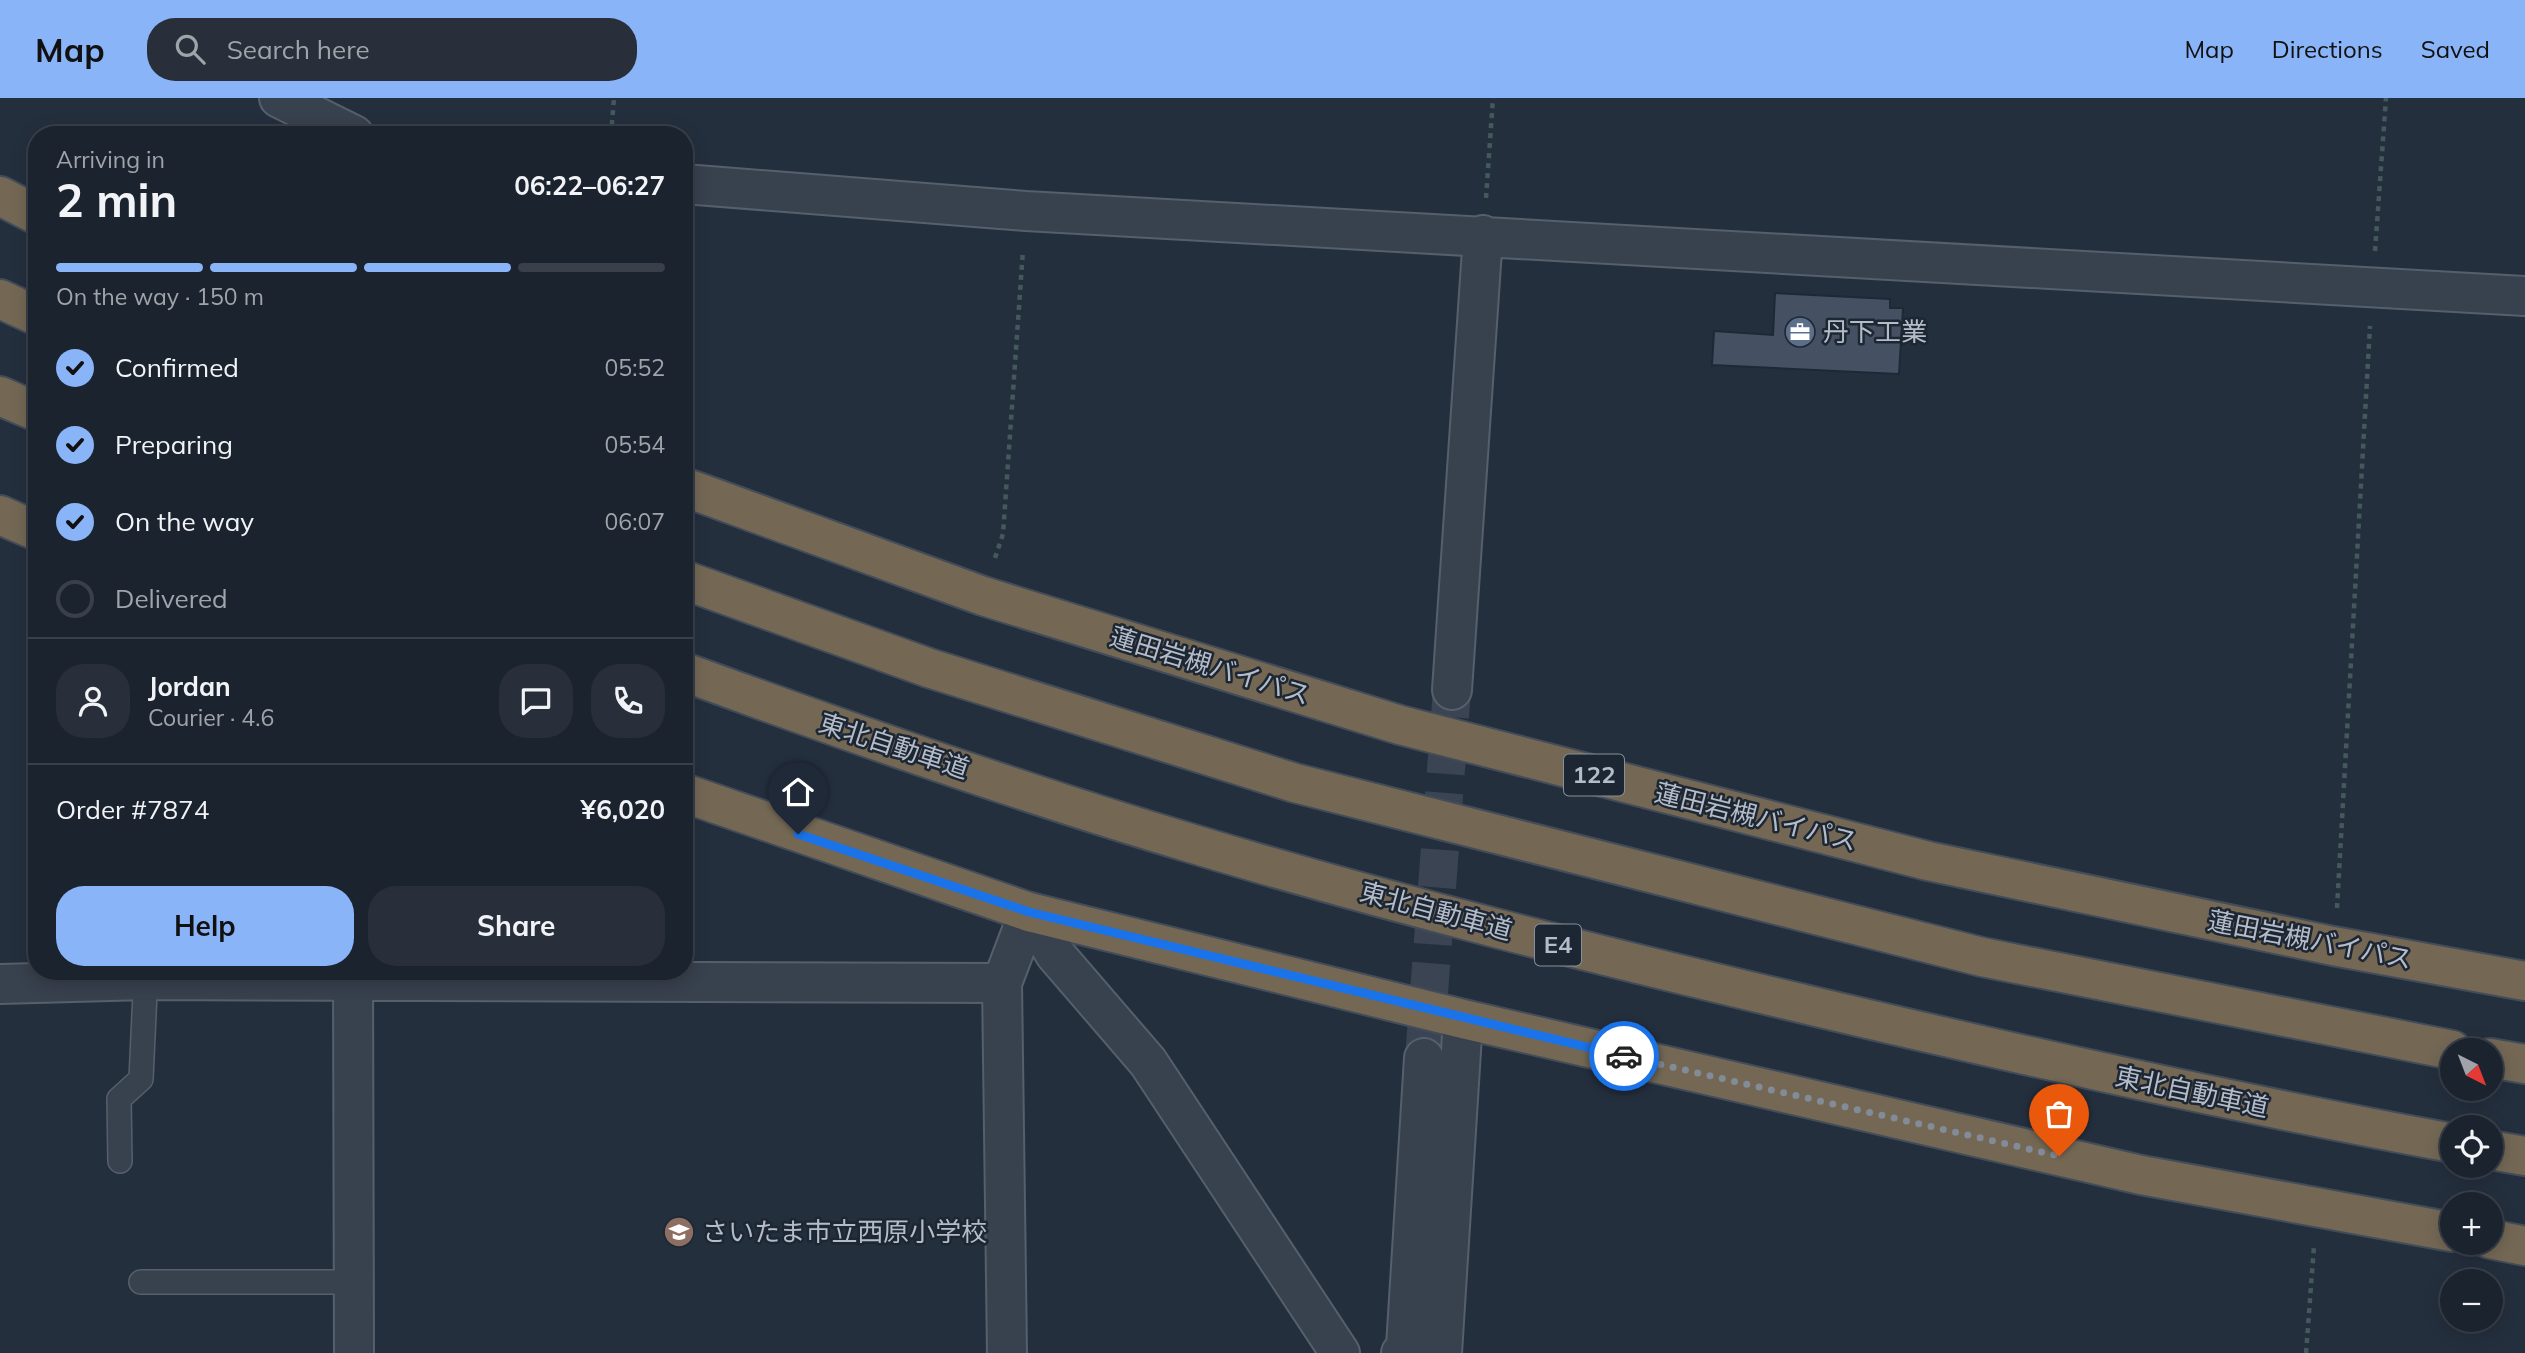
<!DOCTYPE html>
<meta charset="utf-8">
<style>
:root{--surface:#1b232e;--page:#282f3a;--text:#f1f3f6;--muted:#a0a4aa;--line:#39404a;--accent:#8ab4f8}
body{margin:0;font-family:Mulish,"Noto Sans JP",sans-serif;background:var(--page);color:var(--text);height:100vh;display:flex;flex-direction:column;font-size:26px;white-space:nowrap}
*{box-sizing:border-box;margin:0}
p{font-size:23px;color:var(--muted)}
.icon{flex:none;width:38px;height:38px;fill:none;stroke:currentColor;stroke-width:2;stroke-linecap:round;stroke-linejoin:round}
.map{position:relative;flex:1;overflow:hidden}
.panel{position:absolute;left:28px;top:28px;width:665px;height:854px;display:flex;flex-direction:column;background:var(--surface);border-radius:28px;box-shadow:0 4px 18px #0003,0 0 0 2px var(--line)}
.panel>*{flex:none}
.needle{width:46px;rotate:138deg}
.controls{position:absolute;left:2440px;top:940px;display:grid;gap:14px}
.controls a{display:grid;place-items:center;width:63px;height:63px;border-radius:50%;background:var(--surface);box-shadow:0 4px 18px #0003,0 0 0 2px var(--line);font-size:35px}
.pin{position:absolute;display:grid;place-items:center;width:60px;height:60px;color:#fff;margin:-72px -30px;border-radius:50% 50% 50% 0;rotate:-45deg;box-shadow:0 0 7px #0007}
.pin .icon{rotate:45deg}
.courier{position:absolute;display:grid;place-items:center;width:70px;height:70px;margin:-35px;border:5px solid #1a73e8;border-radius:50%;background:#fff;color:#222;box-shadow:0 2px 9px #0007}
.summary em{font-style:normal;font-weight:700}
.summary div{display:flex;flex-direction:column-reverse}
.summary{display:flex;align-items:center;justify-content:space-between;height:119px;padding:0 28px}
h1{font-size:46px;font-weight:700;line-height:52px}
.bar{display:grid;grid-template-columns:repeat(4,1fr);gap:10px 7px;align-content:center;height:84px;padding:0 28px}
.bar i{height:9px;border-radius:5px;background:var(--line)}
.bar .on{background:var(--accent)}
.bar p{grid-column:span 4}
.line{display:flex;align-items:center;gap:18px;padding:0 28px;border-top:2px solid var(--line)}
.line div{flex:1}
.round{display:grid;place-items:center;flex:none;width:74px;height:74px;border-radius:28px;background:var(--page)}
ol{padding:0 28px;list-style:none}
li{display:flex;align-items:center;gap:21px;height:77px}
li p{margin-inline-start:auto}
li .icon{padding:7px;border-radius:50%;background:var(--accent);color:#111;stroke-width:4}
li:last-child{color:var(--muted)}
li i{width:38px;height:38px;border:4px solid var(--line);border-radius:50%}
.action{display:flex;gap:14px;margin-top:auto;padding:14px 28px}
.action a{flex:1;height:80px;border-radius:28px;background:var(--accent);color:#111;font-size:28px;font-weight:700;line-height:80px;text-align:center}
.action a+a{background:var(--page);color:var(--text)}
header{display:flex;align-items:center;gap:42px;box-sizing:border-box;height:98px;padding:0 35px;background:var(--accent);color:#111}
header strong{font-size:33px}
nav{display:flex;gap:38px;margin-inline-start:auto;font-size:24px}
.search{width:490px;height:63px;background:var(--page);display:flex;align-items:center;gap:18px;box-sizing:border-box;padding:0 24px;border-radius:28px;color:var(--muted);font-size:26px}
.map>svg:first-child{display:block}
</style>
<header>
<strong>Map</strong>
<div class="search"><svg class="icon" aria-label="search" viewBox="0 0 24 24"><circle cx="10" cy="10" r="6"/><path d="M15 15l6 6"/></svg>Search here</div>
<nav><a>Map</a><a>Directions</a><a>Saved</a></nav>
</header>
<div class="map">
<svg width="2525" height="1255" viewBox="0 0 2525 1255">
<rect width="100%" height="100%" fill="#242f3e"/>
<!-- building -->
<path fill="#455162" stroke="#1f2835" stroke-width="2" d="M 1775,195 L 1890,201 L 1890,210 L 1903,210 L 1899,276 L 1712,267 L 1714,233 L 1773,237 Z"/>
<g fill="none" stroke-linecap="round" stroke-linejoin="round">
<!-- street-tunnel -->
<path stroke="#3a4453" stroke-width="38" stroke-dasharray="38 19" stroke-linecap="butt" d="M 1424,960 L 1452,592"/>
<!-- lane casing -->
<g stroke="#565f6c" stroke-width="26">
<path id="lane" d="M 120,1063 L 119,1001 L 141,981 L 146,873
M 141,1184 L 354,1184"/>
</g>
<!-- street casing -->
<g stroke="#565f6c" stroke-width="42">
<path id="street" d="M 279,0 L 354,37
M 684,86 L 1026,113 L 2525,198
M 1452,592 L 1483,137
M 1029,814 L 1055,856 L 1148,964 L 1340,1255
M 353,873 L 354,1255
M 0,886 L 146,882 L 1002,885
M 1007,1255 L 1002,885 L 1029,814
M 1401,1255 L 1406,1249 L 1424,960
M 1442,1255 L 1463,921"/>
</g>
<!-- highway casing -->
<g stroke="#434c59" stroke-width="42">
<path id="highway" d="M 0,98 L 37,117
M 0,201 L 37,218
M 0,298 L 37,314
M 684,389 L 983,498 L 1400,627 L 1928,763 L 2333,848 L 2525,883
M 0,417 L 37,433
M 684,482 L 929,570 L 1295,685 L 1982,859 L 2452,952
M 684,574 C 851,635 1019,694 1190,745 C 1392,806 1598,857 1804,906 C 2019,957 2234,1005 2452,1045
M 684,695 L 1029,814 L 1463,921 L 2141,1077 L 2452,1134
M 2490,960 L 2525,966
M 2490,1052 L 2525,1058
M 2490,1141 L 2525,1148"/>
</g>
<!-- path -->
<path stroke="#44595c" stroke-width="4.5" stroke-dasharray="5 5" stroke-linecap="butt" d="M 611,37 L 614,0
M 1486,100 L 1493,0
M 2375,153 L 2386,0
M 995,460 L 1003,436 L 1023,152
M 2337,810 L 2370,228
M 2306,1255 L 2314,1148"/>
<!-- lane -->
<use href="#lane" stroke="#38414e" stroke-width="23"/>
<!-- street -->
<use href="#street" stroke="#38414e" stroke-width="38"/>
<!-- highway -->
<use href="#highway" stroke="#746855" stroke-width="38"/>
</g>
<g fill="none" stroke-linecap="round" stroke-linejoin="round">
<!-- done -->
<path stroke="#828b98" stroke-width="7" stroke-dasharray="0 12.6" d="M 1624,958 L 2059,1058"/>
<!-- route -->
<path stroke="#1a73e8" stroke-width="9" d="M 798,736 L 1029,814 L 1624,958"/>
</g>
<!-- icons -->
<defs>
<g id="office-disc" transform="scale(1.575)"><circle r="9.5" fill="#5c6f8a" stroke="#1d2633"/><path d="M-6-3h4V-5.5h4V-3h4V5H-6ZM-1-4.5V-3h2v-1.5ZM-6 0V1H6V0Z" fill="#fff"/></g>
<g id="school-disc" transform="scale(1.575)"><circle r="9.5" fill="#8d6e63" stroke="#1d2633"/><path d="M0-5L7-2L0 1L-7-2ZM-4 1L0 2.5L4 1V4Q0 6-4 4Z" fill="#fff"/></g>
</defs>
<g fill-rule="evenodd">
<use href="#office-disc" x="1800" y="234"/>
<use href="#school-disc" x="679" y="1134"/>
</g>
<g text-anchor="middle" stroke-width="5" stroke-linejoin="round" paint-order="stroke">
<!-- shield labels -->
<g fill="#1d2633" stroke="#878f9c" stroke-width="2">
<rect x="1564" y="656.5" width="60" height="41" rx="5"/>
<rect x="1535" y="826.5" width="46" height="41" rx="5"/>
</g>
<g font-size="24" font-weight="bold" fill="#b4bcc9">
<text x="1594" y="685">122</text>
<text x="1558" y="855">E4</text>
</g>
<!-- poi labels -->
<g font-size="26" fill="#b4bcc9" stroke="#1d2633" text-anchor="start">
<text x="1823" y="243">丹下工業</text>
<text x="702" y="1143">さいたま市立西原小学校</text>
</g>
<!-- street labels -->
<g font-size="26" fill="#b4bcc9" stroke="#1d2633">
<text transform="translate(1210 568) rotate(17)" y="9">蓮田岩槻バイパス</text>
<text transform="translate(894 648) rotate(18)" y="9">東北自動車道</text>
<text transform="translate(1756 719) rotate(14)" y="9">蓮田岩槻バイパス</text>
<text transform="translate(1436 813) rotate(15)" y="9">東北自動車道</text>
<text transform="translate(2310 842) rotate(11)" y="9">蓮田岩槻バイパス</text>
<text transform="translate(2192 994) rotate(12)" y="9">東北自動車道</text>
</g>
</g>
</svg>
<div class="controls">
<a><svg class="needle" viewBox="-14 -14 28 28"><path d="M0-13l5 13h-10z" fill="#e53935"/><path d="M0 13l5-13h-10z" fill="#a0a4aa"/></svg></a>
<a><svg class="icon" aria-label="locate" viewBox="0 0 24 24"><circle cx="12" cy="12" r="6"/><path d="M12 2v4M12 18v4M2 12h4M18 12h4"/></svg></a>
<a>+</a>
<a>−</a>
</div>
<div class="pin" style="left:2059px;top:1058px;background:#ea580c"><svg class="icon" aria-label="bag" viewBox="0 0 24 24"><path d="M5 8h14l-1 12H6zM9 8a3 3 0 0 1 6 0"/></svg></div>
<div class="pin" style="left:798px;top:736px;background:#1f2937"><svg class="icon" aria-label="home" viewBox="0 0 24 24"><path d="M3 11l9-7 9 7M6 9v11h12V9"/></svg></div>
<div class="courier" style="left:1624px;top:958px"><svg class="icon" aria-label="car" viewBox="0 0 24 24"><path d="M5 17H2v-5l4-1 3-4h7l3 4 3 1v5h-3M9 17h6M6 11h13"/><circle cx="7" cy="17" r="2"/><circle cx="17" cy="17" r="2"/></svg></div>
<section class="panel">
<div class="summary"><div><h1>2 min</h1><p>Arriving in</p></div><em>06:22–06:27</em></div>
<div class="bar"><i class="on"></i><i class="on"></i><i class="on"></i><i></i><p>On the way · 150 m</p></div>
<ol>
<li><svg class="icon" aria-label="check" viewBox="0 0 24 24"><path d="M5 12l5 5 9-10"/></svg>Confirmed<p>05:52</p></li>
<li><svg class="icon" aria-label="check" viewBox="0 0 24 24"><path d="M5 12l5 5 9-10"/></svg>Preparing<p>05:54</p></li>
<li><svg class="icon" aria-label="check" viewBox="0 0 24 24"><path d="M5 12l5 5 9-10"/></svg>On the way<p>06:07</p></li>
<li><i></i>Delivered</li>
</ol>
<div class="line" style="height:126px"><a class="round"><svg class="icon" aria-label="person" viewBox="0 0 24 24"><circle cx="12" cy="8" r="4"/><path d="M4 21q1-7 8-7t8 7"/></svg></a><div><b>Jordan</b><p>Courier · 4.6</p></div><a class="round"><svg class="icon" aria-label="chat" viewBox="0 0 24 24"><path d="M4 5h16v11H9l-5 4z"/></svg></a><a class="round"><svg class="icon" aria-label="phone" viewBox="0 0 24 24"><path d="M5 4h4l2 5-3 2q2 4 5 5l2-3 5 2v4C11 20 4 13 5 4z"/></svg></a></div>
<div class="line" style="height:91px"><div>Order #7874</div><b>¥6,020</b></div>
<div class="action"><a>Help</a><a>Share</a></div>
</section>
</div>
